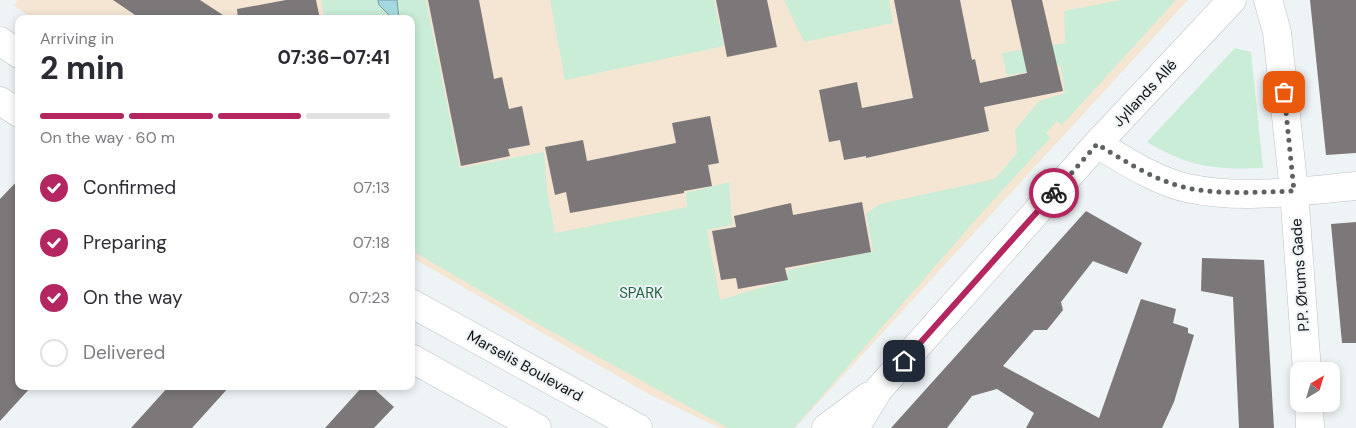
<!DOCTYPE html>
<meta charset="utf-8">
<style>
:root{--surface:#fff;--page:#f7f7f7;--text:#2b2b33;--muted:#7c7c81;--line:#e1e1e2;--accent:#b32660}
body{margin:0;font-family:"DM Sans",sans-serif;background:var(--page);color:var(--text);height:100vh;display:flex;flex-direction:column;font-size:19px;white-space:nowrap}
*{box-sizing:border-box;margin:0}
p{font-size:16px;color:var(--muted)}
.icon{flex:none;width:28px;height:28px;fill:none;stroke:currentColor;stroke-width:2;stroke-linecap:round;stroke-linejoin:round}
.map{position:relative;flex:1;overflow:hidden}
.side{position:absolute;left:15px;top:15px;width:400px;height:375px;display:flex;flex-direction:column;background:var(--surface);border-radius:10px;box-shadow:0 2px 8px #0003}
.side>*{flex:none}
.needle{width:32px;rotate:38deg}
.controls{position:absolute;left:1290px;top:362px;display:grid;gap:10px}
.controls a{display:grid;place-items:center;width:50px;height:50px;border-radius:10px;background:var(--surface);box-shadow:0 2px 8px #0003;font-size:25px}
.pin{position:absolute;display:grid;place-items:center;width:42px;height:42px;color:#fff;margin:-21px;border-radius:10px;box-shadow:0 2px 8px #0006}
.courier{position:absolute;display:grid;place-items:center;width:50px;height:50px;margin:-25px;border:4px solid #b32660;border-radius:50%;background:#fff;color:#222;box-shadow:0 1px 6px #0007}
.overview em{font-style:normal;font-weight:700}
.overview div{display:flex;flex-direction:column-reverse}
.overview{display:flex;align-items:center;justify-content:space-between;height:85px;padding:0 25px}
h1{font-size:32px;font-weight:700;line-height:38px}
.bar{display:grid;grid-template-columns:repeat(4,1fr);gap:8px 5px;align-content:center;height:60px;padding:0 25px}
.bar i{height:6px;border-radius:4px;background:var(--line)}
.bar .selected{background:var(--accent)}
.bar p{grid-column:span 4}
ol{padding:0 25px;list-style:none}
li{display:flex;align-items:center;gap:15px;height:55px}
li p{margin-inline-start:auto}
li .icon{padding:5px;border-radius:50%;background:var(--accent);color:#fff;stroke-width:4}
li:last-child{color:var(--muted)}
li i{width:28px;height:28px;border:2px solid var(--line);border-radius:50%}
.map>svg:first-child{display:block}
</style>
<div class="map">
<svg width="1356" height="428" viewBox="0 0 1356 428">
<rect width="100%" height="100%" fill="#eef3f6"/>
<!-- medical -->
<path fill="#f4e6d3" d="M 18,0 L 1188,0 L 795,428 L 720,428 L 647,393 L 411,257 L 411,19 L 34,19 L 14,6 Z"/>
<!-- green -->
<path fill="#caedd7" d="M 321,0 L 426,0 L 460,168 L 544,152 L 547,190 L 555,233 L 687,207 L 686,193 L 729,182 L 732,225 L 707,230 L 720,300 L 787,280 L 788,270 L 873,251 L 866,214 L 880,204 L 995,179 L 1017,153 L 1015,130 L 1039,101 L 1065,93 L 1060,65 L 1007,76 L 1002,53 L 1065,43 L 1064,11 L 1121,0 L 1176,0 L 1062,125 L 1057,121 L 1046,133 L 1050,138 L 979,216 L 794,428 L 728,428 L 536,323 L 411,250 L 411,19 L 325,19 Z
M 550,0 L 714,0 L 724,46 L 565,80 Z
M 784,0 L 889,0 L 893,23 L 804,42 Z
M 1235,48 L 1251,52 L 1263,168 C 1215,170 1189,167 1147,142 Z"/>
<!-- water -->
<path fill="#a2d9e0" stroke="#769da2" d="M 378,0 L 397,0 L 399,19 L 393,19 L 379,5 Z"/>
<!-- building -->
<path fill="#7c787a" d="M 113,0 L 200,0 L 229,19 L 141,19 Z
M 286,0 L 316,0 L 320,19 L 238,19 L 237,9 Z
M 428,0 L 479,0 L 494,79 L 502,77 L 509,109 L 522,106 L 530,145 L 508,149 L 510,156 L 461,166 Z
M 716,0 L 767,0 L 777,47 L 727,57 Z
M 894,0 L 960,0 L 972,60 L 975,59 L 980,83 L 1027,73 L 1011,0 L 1042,0 L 1063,91 L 984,107 L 989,131 L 866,158 L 866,156 L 844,160 L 840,140 L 829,142 L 819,90 L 857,82 L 862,108 L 913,98 Z
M 1310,0 L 1356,0 L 1356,153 L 1326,155 Z
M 710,116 L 719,163 L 708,165 L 712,186 L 684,191 L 684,193 L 570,213 L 566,192 L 555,195 L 545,147 L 583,140 L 587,161 L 676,143 L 672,123 Z
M 19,179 L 19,386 L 32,386 L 0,421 L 0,199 Z
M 862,202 L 871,252 L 785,268 L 788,280 L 738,289 L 736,278 L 721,280 L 712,231 L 736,227 L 734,216 L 791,203 L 793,215 Z
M 1086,211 L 1142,243 L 1127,274 L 1093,261 L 1061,302 L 1063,310 L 1047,330 L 1034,330 L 1003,366 L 1099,418 L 1141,299 L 1176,309 L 1173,323 L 1188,328 L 1188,333 L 1194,335 L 1174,402 L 1162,428 L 1026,428 L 1034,413 L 997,389 L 972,396 L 947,428 L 891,428 Z
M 1356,222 L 1356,343 L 1342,343 L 1331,224 Z
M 1202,258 L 1264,260 L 1274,428 L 1239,428 L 1233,297 L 1201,291 Z
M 169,386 L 230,386 L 192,428 L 131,428 Z
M 363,386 L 371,386 L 394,407 L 374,428 L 325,428 Z"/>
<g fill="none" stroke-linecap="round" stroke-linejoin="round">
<!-- minor casing -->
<g stroke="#bdc2c5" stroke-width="29">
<path id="minor" d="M 1268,0 L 1277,32 L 1294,191 L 1307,371
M 1097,144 C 1124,160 1156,181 1187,188 C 1241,200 1301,191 1356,186
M 1309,404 L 1310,428
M 826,428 L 869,396
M 855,428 L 879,389 L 1097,144 L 1232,0"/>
</g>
<!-- major casing -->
<g stroke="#bdc2c5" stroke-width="29">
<path id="major" d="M 0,41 L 19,54
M 0,101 L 19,113
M 411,303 L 638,428
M 411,358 L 537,428"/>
</g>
<!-- minor -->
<use href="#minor" stroke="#fff" stroke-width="28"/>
<!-- major -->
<use href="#major" stroke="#fff" stroke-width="28"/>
</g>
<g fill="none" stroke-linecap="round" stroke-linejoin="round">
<!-- done -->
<path stroke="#5e6062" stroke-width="5" stroke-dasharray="0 9" d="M 1054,193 L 1097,144 C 1124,161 1156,181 1187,188 C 1222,195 1259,192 1294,191 L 1284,92"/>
<!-- route -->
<path stroke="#b32660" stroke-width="6" d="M 904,361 L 1054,193"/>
</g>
<g text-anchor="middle" stroke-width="4" stroke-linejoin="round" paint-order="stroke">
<!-- street labels -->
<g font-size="15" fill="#101112" stroke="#eef3f6">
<text transform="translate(1145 93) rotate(-47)" y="5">Jyllands Allé</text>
<text transform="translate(1300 275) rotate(-94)" y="5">P.P. Ørums Gade</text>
<text transform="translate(525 366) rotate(29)" y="5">Marselis Boulevard</text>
</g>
<!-- park labels -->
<g font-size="15" fill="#236543" stroke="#eef3f6">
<text x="641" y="298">SPARK</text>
</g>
</g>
</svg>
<div class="controls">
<a><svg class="needle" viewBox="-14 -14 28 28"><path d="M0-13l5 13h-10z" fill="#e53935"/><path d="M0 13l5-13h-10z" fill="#7c7c81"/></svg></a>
</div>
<div class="pin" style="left:1284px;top:92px;background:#ea580c"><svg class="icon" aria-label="bag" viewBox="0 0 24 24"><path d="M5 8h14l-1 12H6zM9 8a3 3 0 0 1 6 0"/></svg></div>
<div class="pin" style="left:904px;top:361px;background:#1f2937"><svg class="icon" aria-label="home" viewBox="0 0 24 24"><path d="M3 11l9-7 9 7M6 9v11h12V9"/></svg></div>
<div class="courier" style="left:1054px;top:193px"><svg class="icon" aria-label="bike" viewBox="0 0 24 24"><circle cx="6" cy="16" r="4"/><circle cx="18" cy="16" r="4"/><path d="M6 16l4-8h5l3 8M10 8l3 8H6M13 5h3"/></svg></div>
<section class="side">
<div class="overview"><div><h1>2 min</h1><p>Arriving in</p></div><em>07:36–07:41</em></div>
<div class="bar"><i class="selected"></i><i class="selected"></i><i class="selected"></i><i></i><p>On the way · 60 m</p></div>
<ol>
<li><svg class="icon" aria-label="check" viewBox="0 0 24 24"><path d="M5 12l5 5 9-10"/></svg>Confirmed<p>07:13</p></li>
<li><svg class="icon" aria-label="check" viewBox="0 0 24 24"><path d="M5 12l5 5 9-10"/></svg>Preparing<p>07:18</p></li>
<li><svg class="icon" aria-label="check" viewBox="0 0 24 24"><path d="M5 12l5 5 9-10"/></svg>On the way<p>07:23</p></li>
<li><i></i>Delivered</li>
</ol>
</section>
</div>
